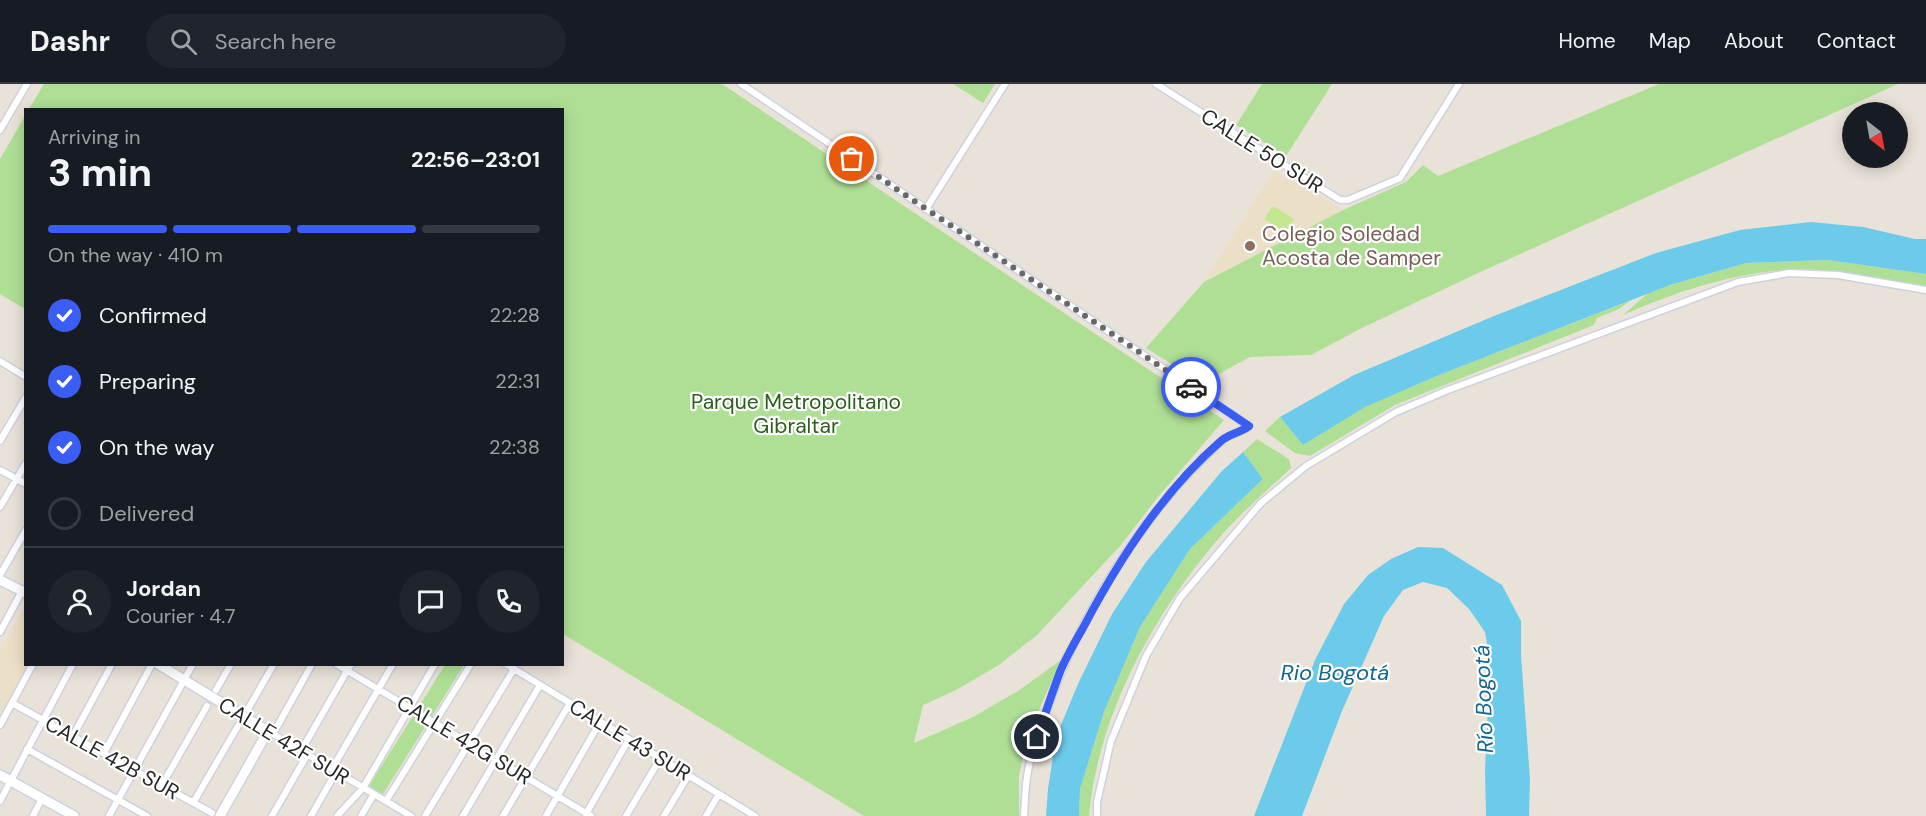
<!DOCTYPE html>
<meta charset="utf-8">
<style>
:root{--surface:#171b24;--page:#20242c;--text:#f1f3f6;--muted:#9ea1a6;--line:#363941;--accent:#3a5ef4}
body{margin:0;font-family:"DM Sans",sans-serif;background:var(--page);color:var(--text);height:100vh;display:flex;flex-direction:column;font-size:22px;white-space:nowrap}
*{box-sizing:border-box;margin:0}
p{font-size:20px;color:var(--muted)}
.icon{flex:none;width:33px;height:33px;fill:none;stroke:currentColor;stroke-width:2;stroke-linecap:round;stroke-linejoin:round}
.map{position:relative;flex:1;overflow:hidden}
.side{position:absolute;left:24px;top:24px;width:540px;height:558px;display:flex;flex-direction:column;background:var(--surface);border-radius:0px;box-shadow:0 3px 15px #0003}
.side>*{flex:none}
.needle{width:39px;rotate:149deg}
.fabs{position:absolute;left:1842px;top:18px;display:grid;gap:12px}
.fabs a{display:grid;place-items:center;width:66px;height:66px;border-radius:50%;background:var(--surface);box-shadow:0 3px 15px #0003;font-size:30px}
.pin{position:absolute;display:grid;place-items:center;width:51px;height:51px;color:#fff;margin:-26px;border:3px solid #fff;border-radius:50%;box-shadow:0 2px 6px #0007}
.courier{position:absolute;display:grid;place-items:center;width:60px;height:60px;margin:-30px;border:4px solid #3a5ef4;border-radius:50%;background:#fff;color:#222;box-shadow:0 2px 8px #0007}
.overview em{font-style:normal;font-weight:700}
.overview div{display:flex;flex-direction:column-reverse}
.overview{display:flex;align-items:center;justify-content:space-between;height:102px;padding:0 24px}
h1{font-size:39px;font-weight:700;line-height:45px}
.bar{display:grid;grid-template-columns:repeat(4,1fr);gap:9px 6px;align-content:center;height:72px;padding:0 24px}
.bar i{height:8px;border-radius:4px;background:var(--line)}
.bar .active{background:var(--accent)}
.bar p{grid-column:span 4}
.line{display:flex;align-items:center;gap:15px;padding:0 24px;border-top:2px solid var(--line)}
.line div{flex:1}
.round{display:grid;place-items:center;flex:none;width:63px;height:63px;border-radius:32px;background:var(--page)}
ol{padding:0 24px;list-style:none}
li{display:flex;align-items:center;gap:18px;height:66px}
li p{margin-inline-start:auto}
li .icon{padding:6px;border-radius:50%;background:var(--accent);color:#fff;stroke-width:4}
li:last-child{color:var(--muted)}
li i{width:33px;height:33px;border:3px solid var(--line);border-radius:50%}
header{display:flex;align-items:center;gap:36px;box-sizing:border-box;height:84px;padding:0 30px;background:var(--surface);border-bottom:2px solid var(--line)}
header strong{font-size:28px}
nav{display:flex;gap:33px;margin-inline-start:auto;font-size:21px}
.search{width:420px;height:54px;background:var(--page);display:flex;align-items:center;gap:15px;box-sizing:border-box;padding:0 21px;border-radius:33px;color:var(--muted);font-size:22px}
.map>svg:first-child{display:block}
</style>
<header>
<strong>Dashr</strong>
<div class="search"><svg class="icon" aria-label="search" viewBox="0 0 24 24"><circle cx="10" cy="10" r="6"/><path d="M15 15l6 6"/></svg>Search here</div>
<nav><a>Home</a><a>Map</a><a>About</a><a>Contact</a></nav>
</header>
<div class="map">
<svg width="1926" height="732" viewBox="0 0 1926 732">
<rect width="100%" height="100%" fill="#e9e2d8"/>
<!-- education -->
<path fill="#ebdfc7" d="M 1274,86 L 1343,126 L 1204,198 Z
M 25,520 L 26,580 L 28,581 L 0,630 L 0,566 Z"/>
<!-- green -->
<path fill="#afdf95" d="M 44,0 L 722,0 L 1224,336 L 1157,414 L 1121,461 L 1037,551 L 999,581 L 956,606 L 923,621 L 914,659 L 973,633 L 1018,607 L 1061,576 L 1027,653 L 1019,692 L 1019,732 L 864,732 L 563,550 L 562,26 L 29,25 Z
M 953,0 L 995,0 L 983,19 Z
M 1262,0 L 1332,0 L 1286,72 L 1236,41 Z
M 1659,0 L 1898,0 L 1478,189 L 1362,244 L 1311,271 L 1250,273 L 1202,299 L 1146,264 L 1204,198 L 1343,126 L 1406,98 L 1423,81 L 1438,92 Z
M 25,32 L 25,225 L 0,210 L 0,75 Z
M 1828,176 L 1926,190 L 1926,203 C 1896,200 1866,191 1836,187 C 1762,179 1689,202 1623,231 L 1647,210 L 1670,201 L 1746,179 Z
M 1630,217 L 1619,225 L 1597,234 L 1594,241 L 1395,321 L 1310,372 L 1295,369 L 1265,347 L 1280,333 L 1303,361 L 1364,323 L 1439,291 Z
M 1257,355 L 1289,375 L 1291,384 C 1264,409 1236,433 1213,461 C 1150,537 1098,633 1089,732 L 1079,732 L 1080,705 L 1104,628 L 1140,543 L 1190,465 L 1263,395 L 1243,368 Z
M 445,581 L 464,581 L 383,710 L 369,702 Z"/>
<!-- pitch -->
<path fill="#c3e790" d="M 1273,122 L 1294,135 L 1286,149 L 1264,135 Z"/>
<!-- water -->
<path fill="#6ccaea" d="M 1811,138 L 1863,143 L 1915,155 L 1926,155 L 1926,190 L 1828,176 L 1746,179 L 1670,201 L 1439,291 L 1365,323 L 1303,361 L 1280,333 L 1354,291 L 1494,232 L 1656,169 L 1740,146 Z
M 1243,368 L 1263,395 L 1190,465 L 1140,543 L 1104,628 L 1080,705 L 1079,732 L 1046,732 L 1048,705 L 1056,653 L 1078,600 L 1112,530 L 1146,478 L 1221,388 Z
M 1418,463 L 1443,464 L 1502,501 L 1521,537 L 1521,572 L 1530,695 L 1529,732 L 1486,732 L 1485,686 L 1490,578 L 1485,548 L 1469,525 L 1447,504 L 1423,498 L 1403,506 L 1384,532 L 1342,627 L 1302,732 L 1254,732 L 1315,576 L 1344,520 L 1368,491 L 1391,475 Z"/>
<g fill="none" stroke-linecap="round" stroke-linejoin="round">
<!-- street casing -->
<g stroke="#cdd1e0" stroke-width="9">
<path id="street" d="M 741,0 L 1249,342 C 1240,349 1229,350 1221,357 C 1211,366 1202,377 1192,386 C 1127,454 1078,538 1047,626 C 1040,644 1033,663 1029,682 C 1025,699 1025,715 1024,732
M 1156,0 L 1340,116 L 1348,116 L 1400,94 L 1459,0
M 0,46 L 27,0
M 926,125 L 1005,0
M 0,277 L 26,293
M 0,357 L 26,313
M 0,386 L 26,400
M 0,423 L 26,379
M 0,491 L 26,446
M 0,548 L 22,507
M 336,580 L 591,732
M 506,580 L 755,732
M 216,606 L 231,580
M 12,619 L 212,729
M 248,625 L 274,580
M 0,641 L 33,580
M 268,647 L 411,732
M 273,650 L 312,580
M 73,652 L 112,580
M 27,665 L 147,732
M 301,667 L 351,580
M 104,669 L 152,580
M 332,685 L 393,580
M 162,701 L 207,622
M 0,717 L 73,580
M 386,717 L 471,580
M 193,719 L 238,642
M 586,730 L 629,655
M 33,732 L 42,714
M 109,732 L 193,580
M 272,732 L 307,671
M 311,732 L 336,688
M 337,732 L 363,704 L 435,580
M 361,732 L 374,710
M 425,732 L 514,585
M 463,732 L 540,601
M 503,732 L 570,619
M 546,732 L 600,638
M 626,732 L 660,675
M 664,732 L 688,692
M 706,732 L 719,710
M 1097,732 L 1097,718 L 1111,657 L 1146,572 L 1180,514 L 1261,419 L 1306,382 L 1396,328 L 1448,306 L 1738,198 L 1789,189 L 1838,191 L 1926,206"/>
</g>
<!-- secondary casing -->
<g stroke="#cdd1e0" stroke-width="12">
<path id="secondary" d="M 0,496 L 26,509
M 158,580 L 268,647 L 220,732
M 0,691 L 74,732"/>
</g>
<!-- street -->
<use href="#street" stroke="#fff" stroke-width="6"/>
<!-- secondary -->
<use href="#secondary" stroke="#fff" stroke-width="9"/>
</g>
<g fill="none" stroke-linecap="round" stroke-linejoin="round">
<!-- done -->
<path stroke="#6a6864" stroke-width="6" stroke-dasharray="0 10.8" d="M 852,75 L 1191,303"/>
<!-- route -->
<path stroke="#3a5ef4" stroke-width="8" d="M 1037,653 C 1045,631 1052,609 1060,588 C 1066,573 1075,558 1083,544 C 1118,477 1163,407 1221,357 C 1229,350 1240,349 1249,342 L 1191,303"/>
</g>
<!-- markers -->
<circle fill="#8d6e63" stroke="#fff" stroke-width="2" cx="1250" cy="162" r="6"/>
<g text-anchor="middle" stroke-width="4.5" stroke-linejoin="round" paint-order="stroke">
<!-- street labels -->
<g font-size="21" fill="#262626" stroke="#fff">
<text transform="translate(1262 67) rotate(32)" y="7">CALLE 50 SUR</text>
<text transform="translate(464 656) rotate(31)" y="7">CALLE 42G SUR</text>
<text transform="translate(630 656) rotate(31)" y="7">CALLE 43 SUR</text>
<text transform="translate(284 657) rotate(31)" y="7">CALLE 42F SUR</text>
<text transform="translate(112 674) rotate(29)" y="7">CALLE 42B SUR</text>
</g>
<!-- education labels -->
<g font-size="21" fill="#785e54" stroke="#fff" text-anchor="start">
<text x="1262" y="157">Colegio Soledad<tspan x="1262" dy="24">Acosta de Samper</tspan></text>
</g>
<!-- park labels -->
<g font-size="21" fill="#29601a" stroke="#fff">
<text x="796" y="325">Parque Metropolitano<tspan x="796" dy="24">Gibraltar</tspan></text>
</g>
<!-- water labels -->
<g font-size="22" font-style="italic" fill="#106691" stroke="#fff">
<text x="1335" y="596">Rio Bogotá</text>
<text transform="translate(1483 615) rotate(-92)" y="8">Río Bogotá</text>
</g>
</g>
</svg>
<div class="fabs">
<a><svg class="needle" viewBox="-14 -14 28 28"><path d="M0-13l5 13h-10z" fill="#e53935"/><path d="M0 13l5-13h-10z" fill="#9ea1a6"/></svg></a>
</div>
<div class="pin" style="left:852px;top:75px;background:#ea580c"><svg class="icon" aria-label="bag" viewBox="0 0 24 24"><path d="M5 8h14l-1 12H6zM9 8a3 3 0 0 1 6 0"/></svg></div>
<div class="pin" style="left:1037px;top:653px;background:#1f2937"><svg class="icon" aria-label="home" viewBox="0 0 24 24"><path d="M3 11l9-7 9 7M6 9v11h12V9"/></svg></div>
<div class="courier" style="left:1191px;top:303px"><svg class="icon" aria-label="car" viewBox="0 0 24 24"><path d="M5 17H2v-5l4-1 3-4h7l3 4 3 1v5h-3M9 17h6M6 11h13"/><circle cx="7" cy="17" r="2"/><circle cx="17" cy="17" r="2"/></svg></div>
<section class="side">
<div class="overview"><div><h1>3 min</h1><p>Arriving in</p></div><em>22:56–23:01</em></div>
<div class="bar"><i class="active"></i><i class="active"></i><i class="active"></i><i></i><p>On the way · 410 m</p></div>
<ol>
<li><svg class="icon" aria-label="check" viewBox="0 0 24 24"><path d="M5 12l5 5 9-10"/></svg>Confirmed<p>22:28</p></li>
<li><svg class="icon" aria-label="check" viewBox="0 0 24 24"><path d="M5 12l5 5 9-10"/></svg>Preparing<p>22:31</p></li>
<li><svg class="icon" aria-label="check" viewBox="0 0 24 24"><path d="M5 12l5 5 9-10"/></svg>On the way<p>22:38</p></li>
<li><i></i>Delivered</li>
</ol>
<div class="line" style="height:108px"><a class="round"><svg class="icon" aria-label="person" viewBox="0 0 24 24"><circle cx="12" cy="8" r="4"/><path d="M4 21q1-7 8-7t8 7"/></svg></a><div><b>Jordan</b><p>Courier · 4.7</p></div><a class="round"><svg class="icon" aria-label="chat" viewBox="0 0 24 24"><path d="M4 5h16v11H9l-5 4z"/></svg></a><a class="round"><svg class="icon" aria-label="phone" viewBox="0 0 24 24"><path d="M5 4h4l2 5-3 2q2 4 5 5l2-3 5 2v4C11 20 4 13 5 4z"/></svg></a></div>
</section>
</div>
